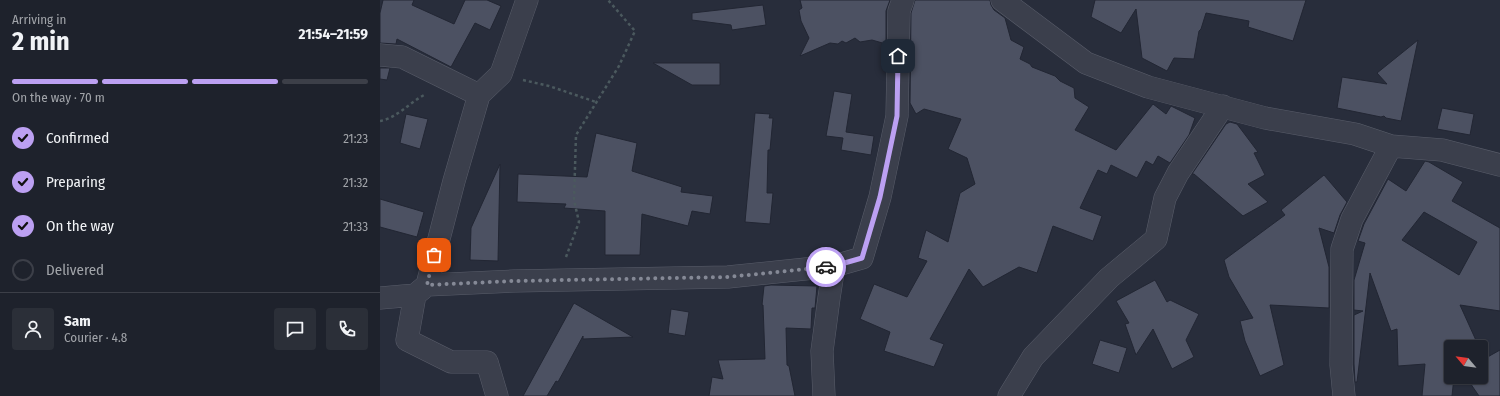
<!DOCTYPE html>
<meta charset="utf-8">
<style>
:root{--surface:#1e222c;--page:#2b2f38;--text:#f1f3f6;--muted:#a1a4a9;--line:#3c3f48;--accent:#bca0f2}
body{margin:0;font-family:"Fira Sans Condensed",sans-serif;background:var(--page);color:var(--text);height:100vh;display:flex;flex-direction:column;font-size:15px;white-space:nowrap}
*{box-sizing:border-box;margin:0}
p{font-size:13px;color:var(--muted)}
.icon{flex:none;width:22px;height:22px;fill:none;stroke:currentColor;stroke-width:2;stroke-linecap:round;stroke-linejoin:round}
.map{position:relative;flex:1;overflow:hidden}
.side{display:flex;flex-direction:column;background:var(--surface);width:380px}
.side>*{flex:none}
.needle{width:26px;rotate:299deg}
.fabs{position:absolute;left:1064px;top:340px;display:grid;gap:8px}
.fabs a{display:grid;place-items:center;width:44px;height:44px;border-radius:4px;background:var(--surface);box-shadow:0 1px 3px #0004,0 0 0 1px var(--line);font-size:20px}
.pin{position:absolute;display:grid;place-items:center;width:34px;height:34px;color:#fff;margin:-17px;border-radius:8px;box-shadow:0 2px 6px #0006}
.courier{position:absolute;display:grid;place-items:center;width:40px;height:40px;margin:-20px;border:3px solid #bca0f2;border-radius:50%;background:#fff;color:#222;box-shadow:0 1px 5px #0007}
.headline em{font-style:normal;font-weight:700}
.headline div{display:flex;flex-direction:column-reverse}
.headline{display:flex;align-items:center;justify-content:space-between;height:68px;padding:0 12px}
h1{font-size:26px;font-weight:700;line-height:30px}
.bar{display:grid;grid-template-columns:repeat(4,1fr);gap:6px 4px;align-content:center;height:48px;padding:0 12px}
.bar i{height:5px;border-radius:3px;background:var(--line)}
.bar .selected{background:var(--accent)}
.bar p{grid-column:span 4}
.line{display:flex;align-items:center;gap:10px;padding:0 12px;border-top:1px solid var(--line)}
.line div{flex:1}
.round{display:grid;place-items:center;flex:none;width:42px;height:42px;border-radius:4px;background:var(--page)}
ol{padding:0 12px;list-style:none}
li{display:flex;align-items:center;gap:12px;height:44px}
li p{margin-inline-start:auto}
li .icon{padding:4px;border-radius:50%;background:var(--accent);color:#111;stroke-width:4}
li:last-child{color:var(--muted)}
li i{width:22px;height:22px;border:2px solid var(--line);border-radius:50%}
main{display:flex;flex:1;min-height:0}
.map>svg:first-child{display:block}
</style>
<main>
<section class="side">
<div class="headline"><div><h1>2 min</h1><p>Arriving in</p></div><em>21:54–21:59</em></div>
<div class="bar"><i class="selected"></i><i class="selected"></i><i class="selected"></i><i></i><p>On the way · 70 m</p></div>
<ol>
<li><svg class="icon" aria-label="check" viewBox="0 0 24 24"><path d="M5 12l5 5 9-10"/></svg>Confirmed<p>21:23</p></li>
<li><svg class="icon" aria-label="check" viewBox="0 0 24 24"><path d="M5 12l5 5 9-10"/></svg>Preparing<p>21:32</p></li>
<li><svg class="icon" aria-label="check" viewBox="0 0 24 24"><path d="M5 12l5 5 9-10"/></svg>On the way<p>21:33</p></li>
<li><i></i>Delivered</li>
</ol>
<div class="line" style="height:72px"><a class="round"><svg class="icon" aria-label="person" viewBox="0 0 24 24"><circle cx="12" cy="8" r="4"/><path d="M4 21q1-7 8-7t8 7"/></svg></a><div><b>Sam</b><p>Courier · 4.8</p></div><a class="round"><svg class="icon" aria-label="chat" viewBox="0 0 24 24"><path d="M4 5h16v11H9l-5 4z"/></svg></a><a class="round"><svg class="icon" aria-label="phone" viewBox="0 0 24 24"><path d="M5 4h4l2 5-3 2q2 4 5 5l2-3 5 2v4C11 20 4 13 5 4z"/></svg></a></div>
</section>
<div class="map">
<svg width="1120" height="396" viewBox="0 0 1120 396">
<rect width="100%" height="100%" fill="#282d3b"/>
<!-- building -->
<path fill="#4c5162" stroke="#222633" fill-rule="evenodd" d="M 3,0 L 34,0 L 32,5 L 74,24 L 85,0 L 107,0 L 121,6 L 110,30 L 95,23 L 71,67 L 17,39 L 16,44 L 0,43 L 0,13 Z
M 420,0 L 510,0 L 506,11 L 506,44 L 492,40 L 480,42 L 475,38 L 466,43 L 462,41 L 458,44 L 450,43 L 420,56 L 429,38 L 421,21 L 419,10 L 422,8 Z
M 535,0 L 610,0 L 611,5 L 614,10 L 625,18 L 631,40 L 644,47 L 640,59 L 650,64 L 652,67 L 675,76 L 680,81 L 694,88 L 695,98 L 709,107 L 695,130 L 736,150 L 773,104 L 786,114 L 791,106 L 815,118 L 809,135 L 790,163 L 778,156 L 773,165 L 766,161 L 757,178 L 731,165 L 727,174 L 718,170 L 700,208 L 722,216 L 713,241 L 673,226 L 657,273 L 639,267 L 603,287 L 589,269 L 550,339 L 564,344 L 554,367 L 504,351 L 510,332 L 480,319 L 494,284 L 527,297 L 547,261 L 538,258 L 546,230 L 568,242 L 580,193 L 595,184 L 587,158 L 568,149 L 581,119 L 544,109 L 536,114 L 530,103 L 531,13 Z
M 715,0 L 926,0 L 913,41 L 868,27 L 869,21 L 826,13 L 821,29 L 819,31 L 814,59 L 794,58 L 787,71 L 762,58 L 756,9 L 741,33 L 711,17 Z
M 383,5 L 386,25 L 352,30 L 351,25 L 312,20 L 312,13 Z
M 1038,40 L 1021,121 L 1006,118 L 1004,116 L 1001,117 L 957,108 L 962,77 L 1007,84 L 997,73 Z
M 273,63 L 340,63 L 340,85 L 312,85 Z
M 0,68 L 10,68 L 7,80 L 0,79 Z
M 454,91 L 472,94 L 466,132 L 494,136 L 491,155 L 461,150 L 463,138 L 446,136 Z
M 1062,108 L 1094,114 L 1090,135 L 1057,129 Z
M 375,113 L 390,114 L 389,118 L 393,118 L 390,150 L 388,150 L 387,193 L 393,193 L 390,224 L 365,222 Z
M 26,114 L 48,119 L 40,149 L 20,143 Z
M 850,122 L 857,124 L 878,152 L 874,153 L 885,175 L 868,184 L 888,202 L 863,216 L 814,174 L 812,174 L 846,124 Z
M 216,133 L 257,143 L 252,171 L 302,187 L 301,192 L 333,196 L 330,214 L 312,211 L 308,226 L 262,214 L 260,255 L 225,255 L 225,211 L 184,208 L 186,204 L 137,202 L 138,174 L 207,177 Z
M 1045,161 L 1049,162 L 1083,182 L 1072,201 L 1120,228 L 1120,311 L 1080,305 L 1099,347 L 1071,347 L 1071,377 L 1074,377 L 1072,396 L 1042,396 L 1045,364 L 1018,366 L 1017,329 L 1011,331 L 990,273 L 977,382 L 975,382 L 974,364 L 974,315 L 983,311 L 974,310 L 974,280 L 985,243 L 978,241 L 984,224 L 1008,179 L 1026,191 ZM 1044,212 L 1097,242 L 1079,275 L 1022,240 Z
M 120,164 L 118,261 L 90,260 L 91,228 Z
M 944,175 L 967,202 L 960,215 L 954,233 L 939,228 L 949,267 L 949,308 L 890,305 L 904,365 L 880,376 L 865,341 L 860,321 L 873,318 L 849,277 L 844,260 L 905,215 L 901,210 Z
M 0,199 L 44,212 L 37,237 L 0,227 Z
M 775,280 L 787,302 L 790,300 L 819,314 L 806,340 L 814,357 L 792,369 L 773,329 L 756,355 L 745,324 L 749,323 L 736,301 Z
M 391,285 L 437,286 L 435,308 L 432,308 L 431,329 L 406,328 L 407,365 L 409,366 L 415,396 L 329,396 L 332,377 L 343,379 L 338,360 L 385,359 L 383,305 L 382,305 L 384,286 Z
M 194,303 L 253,337 L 203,339 L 203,336 L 178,382 L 176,381 L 167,396 L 143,396 Z
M 291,309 L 309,312 L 305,336 L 288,333 Z
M 720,340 L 747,348 L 739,373 L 712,364 Z
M 1120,350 L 1120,396 L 1099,396 L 1086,377 L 1101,377 L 1101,352 L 1104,359 Z"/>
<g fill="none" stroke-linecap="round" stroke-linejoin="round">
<!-- street casing -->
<g stroke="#595d6a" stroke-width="23">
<path id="street" d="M 622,0 L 706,63 L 768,87 L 885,118 L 975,134 L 1011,146 L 1062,150 L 1120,165
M 0,55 L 22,57 L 99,95
M 47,285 L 74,181 L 99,95 L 121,74 L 147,0
M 35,295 L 27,340 L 71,362 L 107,362 L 117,396
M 0,298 L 35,295 L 47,285 L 134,281 L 348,277 L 454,266
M 444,396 L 442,351 L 449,298 L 454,266 L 482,258 L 500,197 L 517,116 L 519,11 L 523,0
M 629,396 L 653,357 L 729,278 L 776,239 L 785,198 L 798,173 L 843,106
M 964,396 L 961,365 L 962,249 L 972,219 L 1011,146"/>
</g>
<!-- path -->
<path stroke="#4b595e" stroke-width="2.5" stroke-dasharray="3 3" stroke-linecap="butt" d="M 143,80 L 169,86 L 216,102
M 0,121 C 17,118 30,102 46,94
M 186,257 L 199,222 L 194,200 L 196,135 L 239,66 L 255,31 L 228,0"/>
<!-- street -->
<use href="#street" stroke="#3b3f4c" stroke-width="22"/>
</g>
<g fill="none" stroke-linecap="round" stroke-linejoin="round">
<!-- done -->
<path stroke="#858996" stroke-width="4" stroke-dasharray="0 7.2" d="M 54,255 L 47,285 L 134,281 L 348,277 L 446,267"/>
<!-- route -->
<path stroke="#bca0f2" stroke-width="5" d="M 446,267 L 454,266 L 482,258 L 500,197 L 517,116 L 518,56"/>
</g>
</svg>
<div class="fabs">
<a><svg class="needle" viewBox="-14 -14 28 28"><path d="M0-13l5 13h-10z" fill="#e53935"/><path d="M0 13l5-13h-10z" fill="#a1a4a9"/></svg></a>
</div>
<div class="pin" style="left:54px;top:255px;background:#ea580c"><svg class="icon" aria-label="bag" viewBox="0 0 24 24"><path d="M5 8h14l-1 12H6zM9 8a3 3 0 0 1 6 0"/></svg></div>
<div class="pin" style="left:518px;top:56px;background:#1f2937"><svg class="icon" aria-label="home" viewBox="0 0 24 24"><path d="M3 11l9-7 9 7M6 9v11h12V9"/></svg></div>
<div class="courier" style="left:446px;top:267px"><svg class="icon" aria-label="car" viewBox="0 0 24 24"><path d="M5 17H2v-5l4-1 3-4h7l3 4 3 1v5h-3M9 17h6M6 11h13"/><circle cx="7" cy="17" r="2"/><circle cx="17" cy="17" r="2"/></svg></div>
</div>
</main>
